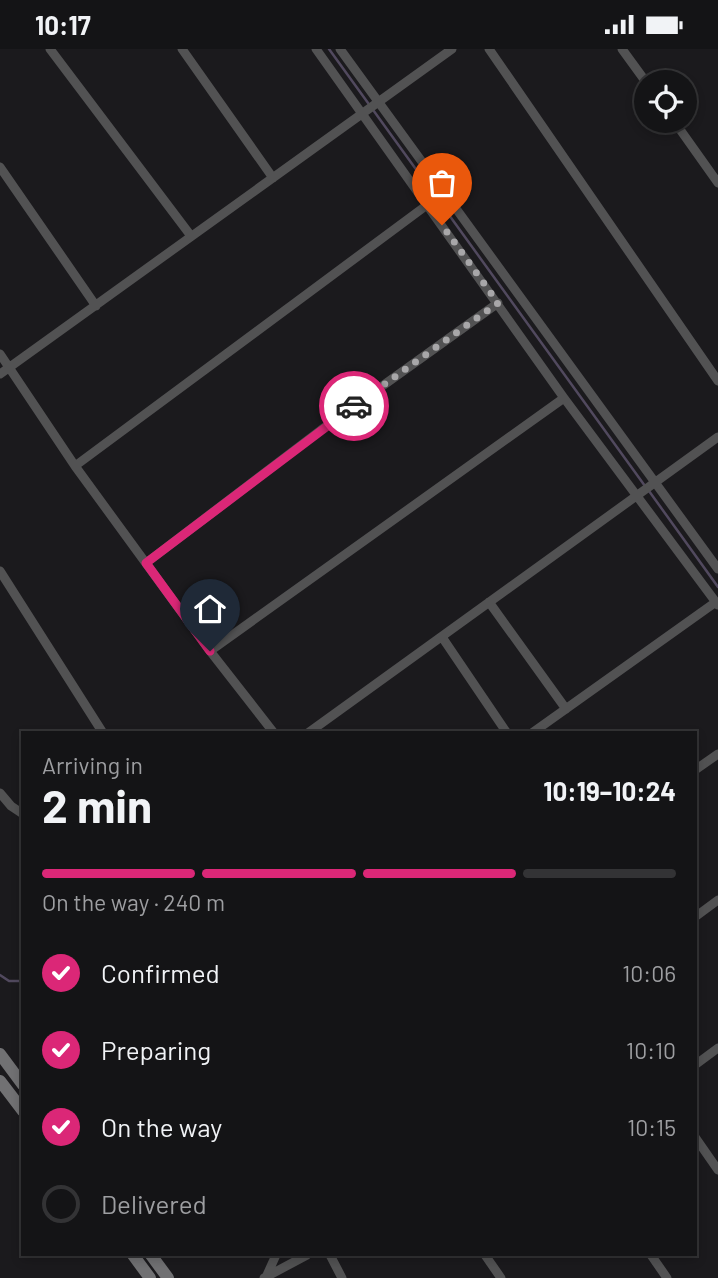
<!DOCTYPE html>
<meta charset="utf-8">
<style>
:root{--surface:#141416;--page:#212123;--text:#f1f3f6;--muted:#9d9ea1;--line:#333335;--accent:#db2777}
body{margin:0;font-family:Barlow,sans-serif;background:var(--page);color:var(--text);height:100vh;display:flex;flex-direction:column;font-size:26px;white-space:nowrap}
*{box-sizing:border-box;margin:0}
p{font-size:23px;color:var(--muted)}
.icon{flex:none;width:38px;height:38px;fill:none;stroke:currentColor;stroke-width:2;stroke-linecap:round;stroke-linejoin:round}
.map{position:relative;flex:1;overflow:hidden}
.side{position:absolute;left:21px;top:682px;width:676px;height:525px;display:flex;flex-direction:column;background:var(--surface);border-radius:0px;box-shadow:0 4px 10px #0003,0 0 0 2px var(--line)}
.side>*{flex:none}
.tools{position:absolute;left:634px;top:21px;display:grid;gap:14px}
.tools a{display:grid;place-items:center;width:63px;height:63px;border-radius:50%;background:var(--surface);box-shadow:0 4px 10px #0003,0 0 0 2px var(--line);font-size:35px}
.pin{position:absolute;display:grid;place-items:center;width:60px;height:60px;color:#fff;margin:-72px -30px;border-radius:50% 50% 50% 0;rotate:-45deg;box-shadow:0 0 7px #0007}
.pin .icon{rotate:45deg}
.courier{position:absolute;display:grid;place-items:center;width:70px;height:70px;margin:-35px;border:5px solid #db2777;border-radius:50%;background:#fff;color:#222;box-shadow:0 2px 9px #0007}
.summary em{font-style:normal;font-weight:700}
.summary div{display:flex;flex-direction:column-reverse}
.summary{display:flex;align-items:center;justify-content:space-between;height:119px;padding:0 21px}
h1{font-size:46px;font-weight:700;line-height:52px}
.bar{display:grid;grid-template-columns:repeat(4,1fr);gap:10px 7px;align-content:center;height:84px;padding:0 21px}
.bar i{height:9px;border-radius:5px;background:var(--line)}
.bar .on{background:var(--accent)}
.bar p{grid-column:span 4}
ol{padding:0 21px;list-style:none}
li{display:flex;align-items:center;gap:21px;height:77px}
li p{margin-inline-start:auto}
li .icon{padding:7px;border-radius:50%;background:var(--accent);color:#fff;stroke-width:4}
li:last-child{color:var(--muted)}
li i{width:38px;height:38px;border:4px solid var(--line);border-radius:50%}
.status{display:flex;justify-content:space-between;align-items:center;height:49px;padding:0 35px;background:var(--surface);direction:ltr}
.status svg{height:19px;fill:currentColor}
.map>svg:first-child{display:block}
</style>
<div class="status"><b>10:17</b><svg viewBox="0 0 49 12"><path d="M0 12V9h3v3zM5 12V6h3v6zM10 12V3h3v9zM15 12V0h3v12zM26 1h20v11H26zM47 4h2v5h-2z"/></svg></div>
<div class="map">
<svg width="718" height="1229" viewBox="0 0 718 1229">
<rect width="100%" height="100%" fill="#1b1a1d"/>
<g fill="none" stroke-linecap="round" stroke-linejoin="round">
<!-- stream -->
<path stroke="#51495e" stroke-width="2.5" d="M 329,0 L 645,437
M 649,442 L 718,538
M 0,926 L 9,932 L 21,932"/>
<!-- street -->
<path stroke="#525253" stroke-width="9" d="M 50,0 L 191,187
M 182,0 L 273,129
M 316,0 L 564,349 L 718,556
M 340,0 L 718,520
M 489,0 L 718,332
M 622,0 L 646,33
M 674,72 L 718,134
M 0,118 L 96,257
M 0,305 L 75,417 L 210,602 L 274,684
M 0,325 L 452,0
M 75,417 L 427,156
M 146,514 L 321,381 L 498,254
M 0,522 L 103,684
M 489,553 L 566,660
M 442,588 L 507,684
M 210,602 L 564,349
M 308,684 L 718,388
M 532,684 L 716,553
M 695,721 L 718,705
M 0,744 L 11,757 L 23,765
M 695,868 L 718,851
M 695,1016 L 718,999
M 695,1088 L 718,1121
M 330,1206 L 342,1229
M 485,1206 L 501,1229
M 651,1206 L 667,1229
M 267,1226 L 276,1206
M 264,1229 L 307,1206"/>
<!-- secondary -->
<path stroke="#717173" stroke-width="12" d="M 0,1005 L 23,1036
M 0,1032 L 23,1062
M 133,1206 L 150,1229
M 151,1206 L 168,1229"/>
</g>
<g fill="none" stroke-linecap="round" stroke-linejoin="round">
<!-- done -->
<path stroke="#a8a7a9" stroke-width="7" stroke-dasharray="0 12.6" d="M 354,357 L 498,254 L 442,176"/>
<!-- route -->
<path stroke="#db2777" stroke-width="9" d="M 210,602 L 146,514 L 354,357"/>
</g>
</svg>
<div class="tools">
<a><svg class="icon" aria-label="locate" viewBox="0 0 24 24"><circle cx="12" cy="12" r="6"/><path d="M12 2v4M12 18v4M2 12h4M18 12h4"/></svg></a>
</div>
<div class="pin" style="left:442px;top:176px;background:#ea580c"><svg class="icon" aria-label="bag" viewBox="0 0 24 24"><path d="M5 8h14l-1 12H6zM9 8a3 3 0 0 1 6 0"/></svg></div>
<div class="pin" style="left:210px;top:602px;background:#1f2937"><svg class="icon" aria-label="home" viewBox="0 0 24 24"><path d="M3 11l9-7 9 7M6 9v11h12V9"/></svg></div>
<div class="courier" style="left:354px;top:357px"><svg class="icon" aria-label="car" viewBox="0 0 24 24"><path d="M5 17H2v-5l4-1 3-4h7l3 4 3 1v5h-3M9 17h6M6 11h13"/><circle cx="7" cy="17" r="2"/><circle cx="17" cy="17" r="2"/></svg></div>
<section class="side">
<div class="summary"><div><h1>2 min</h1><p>Arriving in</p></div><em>10:19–10:24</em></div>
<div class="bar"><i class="on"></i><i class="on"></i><i class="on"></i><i></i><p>On the way · 240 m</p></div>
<ol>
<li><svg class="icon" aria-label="check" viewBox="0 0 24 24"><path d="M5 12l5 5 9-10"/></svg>Confirmed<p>10:06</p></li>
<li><svg class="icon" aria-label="check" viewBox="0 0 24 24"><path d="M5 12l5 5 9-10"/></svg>Preparing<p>10:10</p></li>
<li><svg class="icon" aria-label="check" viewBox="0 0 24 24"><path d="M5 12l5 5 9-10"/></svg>On the way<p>10:15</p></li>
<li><i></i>Delivered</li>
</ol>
</section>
</div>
